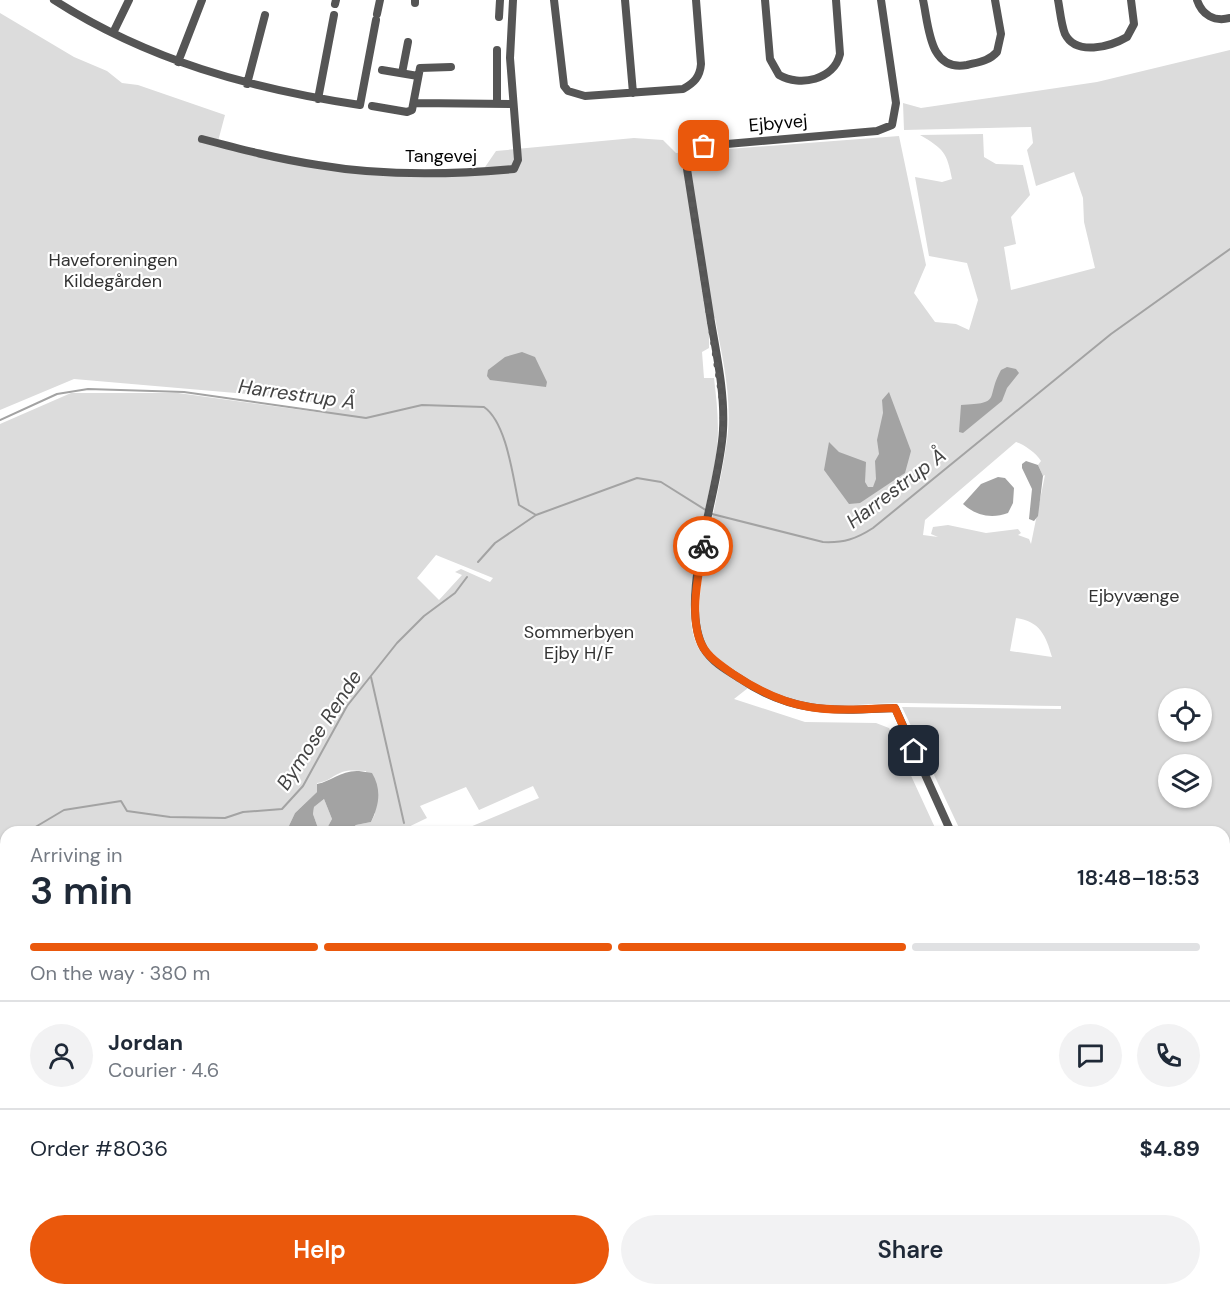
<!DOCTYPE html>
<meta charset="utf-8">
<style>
:root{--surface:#fff;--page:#f2f2f3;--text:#1f2937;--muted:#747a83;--line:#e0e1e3;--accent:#ea580c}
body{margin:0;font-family:"DM Sans",sans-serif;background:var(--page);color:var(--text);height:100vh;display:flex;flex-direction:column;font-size:22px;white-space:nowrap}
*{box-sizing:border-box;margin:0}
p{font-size:20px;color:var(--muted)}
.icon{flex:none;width:33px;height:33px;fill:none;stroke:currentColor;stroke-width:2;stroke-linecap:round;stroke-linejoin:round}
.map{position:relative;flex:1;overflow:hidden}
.panel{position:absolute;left:0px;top:826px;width:1230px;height:470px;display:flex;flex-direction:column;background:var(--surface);border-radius:18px 18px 0 0;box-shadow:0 2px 4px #0004}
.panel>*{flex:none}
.tools{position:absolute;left:1158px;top:688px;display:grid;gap:12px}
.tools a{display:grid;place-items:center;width:54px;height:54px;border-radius:50%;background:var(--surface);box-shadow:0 2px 4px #0004;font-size:30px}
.pin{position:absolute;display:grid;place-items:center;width:51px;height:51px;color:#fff;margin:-26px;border-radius:12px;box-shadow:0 3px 9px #0006}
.courier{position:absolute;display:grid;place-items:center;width:60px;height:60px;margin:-30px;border:4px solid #ea580c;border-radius:50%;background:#fff;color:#222;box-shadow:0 2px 8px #0007}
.head em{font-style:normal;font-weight:600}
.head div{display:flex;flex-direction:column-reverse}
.head{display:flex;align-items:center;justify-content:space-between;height:102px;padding:0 30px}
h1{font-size:39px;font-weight:600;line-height:45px}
.bar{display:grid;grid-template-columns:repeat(4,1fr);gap:9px 6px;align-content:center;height:72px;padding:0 30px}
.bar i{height:8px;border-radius:4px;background:var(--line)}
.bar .on{background:var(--accent)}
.bar p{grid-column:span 4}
.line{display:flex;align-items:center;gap:15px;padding:0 30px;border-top:2px solid var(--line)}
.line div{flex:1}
.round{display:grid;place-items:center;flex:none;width:63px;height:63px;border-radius:32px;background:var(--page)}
.primary-button{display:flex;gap:12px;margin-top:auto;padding:12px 30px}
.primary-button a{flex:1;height:69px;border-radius:36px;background:var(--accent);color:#fff;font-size:24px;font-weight:600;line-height:69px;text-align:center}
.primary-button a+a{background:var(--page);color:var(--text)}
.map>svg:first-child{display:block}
</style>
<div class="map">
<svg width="1230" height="1295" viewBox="0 0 1230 1295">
<rect width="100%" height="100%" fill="#fff"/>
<!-- green -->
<path fill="#dcdcdc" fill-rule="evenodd" d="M 0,13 L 74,57 L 107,71 L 122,83 L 138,85 L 225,115 L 217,145 L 375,174 L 483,170 L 496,151 L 634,138 L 663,140 L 676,153 L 899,136 L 926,265 L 914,293 L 935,322 L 956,324 L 969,330 L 978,300 L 967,263 L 929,256 L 915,177 L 942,182 L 952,179 C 947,153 944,149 920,135 L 983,134 L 984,157 L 996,164 L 1023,165 L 1030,195 L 1011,217 L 1016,244 L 1004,247 L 1011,290 L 1095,268 L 1084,222 L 1083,198 L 1074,172 L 1036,186 L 1027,150 L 1033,143 L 1031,127 L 904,130 L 903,103 L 921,108 L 1097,82 L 1230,50 L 1230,930 L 1224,917 L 1224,832 L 961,832 L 902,707 L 1061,709 L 1061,706 C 1009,705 958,704 906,703 C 873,702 840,709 807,703 C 777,698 717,669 704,641 C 698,628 699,610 700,596 C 704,543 720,492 727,440 C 733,400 722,356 715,318 L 709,316 L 709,348 L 702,352 L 704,378 L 714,378 C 717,404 720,429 716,456 C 709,501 680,599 695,640 C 703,664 729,675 748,688 L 734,699 L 805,722 L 876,723 L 889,728 L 937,832 L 458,832 L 539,798 L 533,786 L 479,810 L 466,787 L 420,806 L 427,818 L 398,832 L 347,832 L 356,825 L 371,822 L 375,814 L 366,771 C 357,771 348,769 340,773 C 331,777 327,782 317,783 L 317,792 L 295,813 L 286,832 L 6,832 L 6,920 L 4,911 L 0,912 L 0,424 L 71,393 L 178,393 L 324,413 L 328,406 L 295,398 L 74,379 L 0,410 ZM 1016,442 C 1025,445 1036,453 1041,461 L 1038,465 L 1043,476 L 1045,475 L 1031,544 L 1029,539 L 1018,535 L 1021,533 L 1018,529 L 986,533 L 948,525 L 933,527 L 931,534 L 938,537 L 923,535 L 925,520 ZM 436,555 L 493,578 L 490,582 L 461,569 L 455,572 L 462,575 L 439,600 L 417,578 ZM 1016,618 C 1040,621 1046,636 1052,657 L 1010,651 ZM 1168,699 L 1202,699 L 1202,732 L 1168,732 ZM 1168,765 L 1202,765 L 1202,798 L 1168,798 Z
M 324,799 L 332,819 L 326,830 L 318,828 L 313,814 L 314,807 Z
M 0,1023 L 6,1068 L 6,1290 L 290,1290 L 267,1295 L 0,1295 Z
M 323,1290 L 505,1290 L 506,1295 L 324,1295 Z
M 603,1290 L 1112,1290 L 1114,1295 L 604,1295 Z"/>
<!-- water -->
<path fill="#a3a3a3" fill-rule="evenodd" d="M 522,352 L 535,357 L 547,382 L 546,387 L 490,380 L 487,376 L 488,370 L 505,357 Z
M 1007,367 L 1016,369 L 1019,373 L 1007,388 L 1002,401 L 963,433 L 959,432 L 961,405 C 1003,403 985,399 1001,370 Z
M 889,392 L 911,451 L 905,473 L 860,503 L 849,504 L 824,470 L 829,442 L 839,452 L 866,462 L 865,482 L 868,487 L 873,487 L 876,479 L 875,461 L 879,454 L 877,440 L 883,413 L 882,400 Z
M 1026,461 L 1038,465 L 1043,476 L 1038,516 L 1034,521 L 1029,519 L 1032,489 L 1022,468 L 1022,464 Z
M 998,477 L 1005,478 L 1014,488 L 1013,503 L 1008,513 C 992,519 976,516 963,504 L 981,484 Z
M 359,771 L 372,773 C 382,790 379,805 371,822 L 356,825 L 347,832 L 286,832 L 295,813 L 317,792 L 317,784 C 332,781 341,770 359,771 ZM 324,799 L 332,819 L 326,830 L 318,828 L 313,814 L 314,807 Z"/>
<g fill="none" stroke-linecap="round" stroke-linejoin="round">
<!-- stream -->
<path stroke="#a3a3a3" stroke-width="2" d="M 0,420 L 57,394 L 88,389 L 184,392 L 366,418 L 422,405 L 484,407 C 507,423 513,478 519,505 L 536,515 L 637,478 L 661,482 L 712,514 L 823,542 C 844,543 856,539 873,528 L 1111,334 L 1230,249
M 478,562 L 495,543 L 536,515
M 371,677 L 404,823
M 27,832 L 64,810 L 121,801 L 127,811 L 170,817 L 225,818 L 243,812 L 282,809 L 303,786 L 347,706 L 397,643 L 424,616 L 455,593 L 467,577
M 0,853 L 6,848
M 1046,1295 L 1058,1293 L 1059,1290"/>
<!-- minor -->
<path stroke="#555" stroke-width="8" d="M 54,0 C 147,60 252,89 360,105 L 376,20
M 554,0 L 564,86 L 568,91 L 585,96 L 683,89 C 694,83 700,77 701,64 L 696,0
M 625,0 L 633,93
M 765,0 L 770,59 L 779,75 C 800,87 834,80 840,54 L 836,0
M 881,0 L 896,103 L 892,125 L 877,131 L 704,146 L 690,155 L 687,169 C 695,220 703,271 711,322 C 717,357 725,394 723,430 C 721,487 676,600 704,649 C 712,662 726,670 739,678 C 792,714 834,711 895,708 L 951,832
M 923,0 C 929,27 929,72 967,65 C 979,62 989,61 997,52 L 1001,34 L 995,0
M 1058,0 C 1060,10 1061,24 1065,34 C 1076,56 1110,47 1127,37 L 1134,24 L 1131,0
M 1197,0 C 1202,15 1214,22 1230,18
M 415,3 L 415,0
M 335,4 L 336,0
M 377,14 L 380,0
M 499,17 L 500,0
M 113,33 L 129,0
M 497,50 L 497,104
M 178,62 L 202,0
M 382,70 L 418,76
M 402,73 L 408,42
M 247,84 L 265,15
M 318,99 L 334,15
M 415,103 L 513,104
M 372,106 L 407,112 L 412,110 L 420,68 L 451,67
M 202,139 C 240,149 278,159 318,165 C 382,176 449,175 514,169 L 518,160 L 510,58 L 513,0
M 1224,864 L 1230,864
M 1224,995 L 1230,992
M 1224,1087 L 1230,1085
M 1224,1171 L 1230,1168
M 1161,1290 L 1163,1295
M 1217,1295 L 1230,1289"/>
</g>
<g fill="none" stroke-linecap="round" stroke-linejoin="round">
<!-- done -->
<path stroke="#595959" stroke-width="6" stroke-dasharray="0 10.8" d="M 703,546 L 722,444 L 723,408 L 687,169 L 690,155 L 704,146"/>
<!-- route -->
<path stroke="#ea580c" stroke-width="8" d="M 703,546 C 699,575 690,609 699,638 C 704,655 719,664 733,674 C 793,714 826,711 895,708 L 914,751"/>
</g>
<g text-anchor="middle" stroke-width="4.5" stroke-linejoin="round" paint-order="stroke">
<!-- street labels -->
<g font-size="18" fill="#000" stroke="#fff">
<text transform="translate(778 123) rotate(-5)" y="6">Ejbyvej</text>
<text x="441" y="162">Tangevej</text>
</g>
<!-- park labels -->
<g font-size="18" fill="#333" stroke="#fff">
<text x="113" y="266">Haveforeningen<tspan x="113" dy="21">Kildegården</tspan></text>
<text x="1134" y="602">Ejbyvænge</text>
<text x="579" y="638">Sommerbyen<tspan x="579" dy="21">Ejby H/F</tspan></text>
</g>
<!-- water labels -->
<g font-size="20" font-style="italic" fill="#444" stroke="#fff">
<text transform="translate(297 394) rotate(8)" y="7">Harrestrup Å</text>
<text transform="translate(896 488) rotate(-37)" y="7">Harrestrup Å</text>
<text transform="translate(319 730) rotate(-57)" y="7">Bymose Rende</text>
</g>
</g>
</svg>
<div class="tools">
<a><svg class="icon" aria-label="locate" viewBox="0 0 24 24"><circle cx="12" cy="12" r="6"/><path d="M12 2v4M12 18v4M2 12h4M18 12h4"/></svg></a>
<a><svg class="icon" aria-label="layers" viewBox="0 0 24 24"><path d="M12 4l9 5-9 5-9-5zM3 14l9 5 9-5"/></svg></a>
</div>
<div class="pin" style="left:704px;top:146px;background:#ea580c"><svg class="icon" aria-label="bag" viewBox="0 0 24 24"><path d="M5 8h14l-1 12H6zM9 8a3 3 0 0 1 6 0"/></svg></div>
<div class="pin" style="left:914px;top:751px;background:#1f2937"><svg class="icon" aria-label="home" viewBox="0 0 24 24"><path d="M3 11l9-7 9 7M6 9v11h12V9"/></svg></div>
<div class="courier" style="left:703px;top:546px"><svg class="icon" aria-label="bike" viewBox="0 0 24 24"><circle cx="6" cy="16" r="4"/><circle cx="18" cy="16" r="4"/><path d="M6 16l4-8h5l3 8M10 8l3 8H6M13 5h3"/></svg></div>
<section class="panel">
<div class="head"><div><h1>3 min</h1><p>Arriving in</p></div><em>18:48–18:53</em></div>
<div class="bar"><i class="on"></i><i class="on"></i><i class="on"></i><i></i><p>On the way · 380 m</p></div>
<div class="line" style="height:108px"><a class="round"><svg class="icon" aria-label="person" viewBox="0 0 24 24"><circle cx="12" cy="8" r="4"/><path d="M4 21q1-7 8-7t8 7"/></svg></a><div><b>Jordan</b><p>Courier · 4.6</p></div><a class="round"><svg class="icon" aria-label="chat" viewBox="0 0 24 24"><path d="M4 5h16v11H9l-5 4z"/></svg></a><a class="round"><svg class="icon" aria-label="phone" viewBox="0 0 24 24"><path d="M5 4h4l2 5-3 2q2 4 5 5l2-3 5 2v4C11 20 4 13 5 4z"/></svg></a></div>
<div class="line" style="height:78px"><div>Order #8036</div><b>$4.89</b></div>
<div class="primary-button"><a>Help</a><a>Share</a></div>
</section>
</div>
